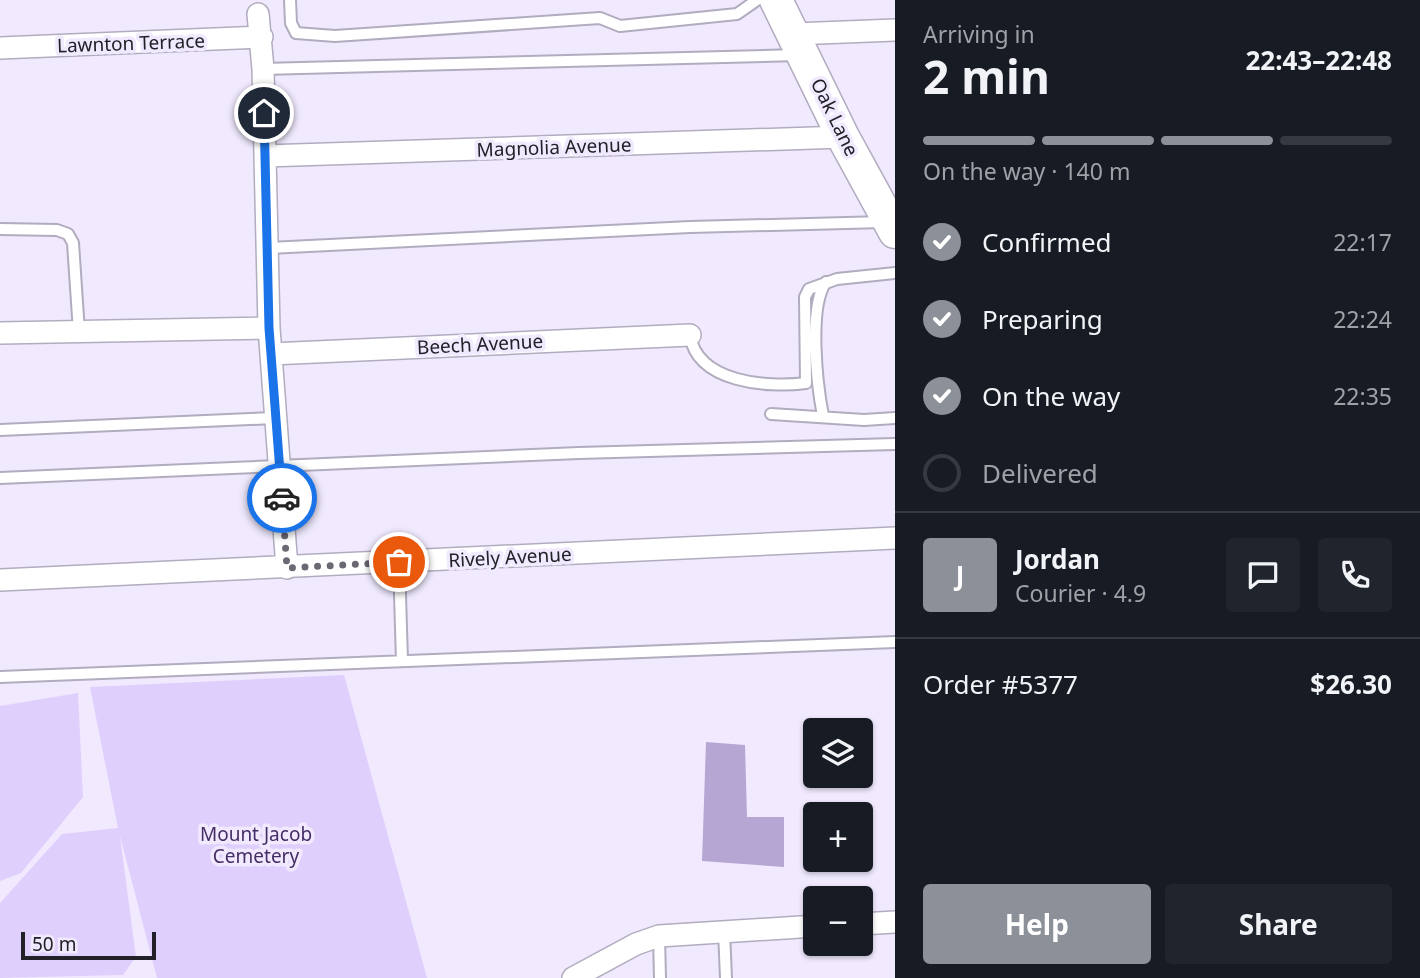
<!DOCTYPE html>
<meta charset="utf-8">
<style>
:root{--surface:#171b24;--page:#20242c;--text:#f1f3f6;--muted:#9ea1a6;--line:#363941;--accent:#8c9099}
body{margin:0;font-family:"Noto Sans",sans-serif;background:var(--page);color:var(--text);height:100vh;display:flex;flex-direction:column;font-size:26px;white-space:nowrap}
*{box-sizing:border-box;margin:0}
p{font-size:23px;color:var(--muted)}
.icon{flex:none;width:38px;height:38px;fill:none;stroke:currentColor;stroke-width:2;stroke-linecap:round;stroke-linejoin:round}
.map{position:relative;flex:1;overflow:hidden}
.details{display:flex;flex-direction:column;background:var(--surface);width:525px}
.details>*{flex:none}
.tools{position:absolute;left:803px;top:718px;display:grid;gap:14px}
.tools a{display:grid;place-items:center;width:70px;height:70px;border-radius:7px;background:var(--surface);box-shadow:0 2px 5px #0004;font-size:35px}
.scale{position:absolute;left:21px;bottom:18px;width:135px;box-sizing:border-box;padding-left:7px;border:4px solid #232128;border-top:0;font-size:19px;line-height:24px;white-space:nowrap;color:#232128;-webkit-text-stroke:5px #f1eaff;paint-order:stroke}
.pin{position:absolute;display:grid;place-items:center;width:60px;height:60px;color:#fff;margin:-30px;border:4px solid #fff;border-radius:50%;box-shadow:0 2px 7px #0007}
.courier{position:absolute;display:grid;place-items:center;width:70px;height:70px;margin:-35px;border:5px solid #1a73e8;border-radius:50%;background:#fff;color:#222;box-shadow:0 2px 9px #0007}
.headline em{font-style:normal;font-weight:700}
.headline div{display:flex;flex-direction:column-reverse}
.headline{display:flex;align-items:center;justify-content:space-between;height:119px;padding:0 28px}
h1{font-size:46px;font-weight:700;line-height:52px}
.bar{display:grid;grid-template-columns:repeat(4,1fr);gap:10px 7px;align-content:center;height:84px;padding:0 28px}
.bar i{height:9px;border-radius:5px;background:var(--line)}
.bar .current{background:var(--accent)}
.bar p{grid-column:span 4}
.line{display:flex;align-items:center;gap:18px;padding:0 28px;border-top:2px solid var(--line)}
.line div{flex:1}
.round{display:grid;place-items:center;flex:none;width:74px;height:74px;border-radius:7px;background:var(--page)}
ol{padding:0 28px;list-style:none}
li{display:flex;align-items:center;gap:21px;height:77px}
li p{margin-inline-start:auto}
li .icon{padding:7px;border-radius:50%;background:var(--accent);color:#fff;stroke-width:4}
li:last-child{color:var(--muted)}
li i{width:38px;height:38px;border:4px solid var(--line);border-radius:50%}
.action{display:flex;gap:14px;margin-top:auto;padding:14px 28px}
.action a{flex:1;height:80px;border-radius:7px;background:var(--accent);color:#fff;font-size:28px;font-weight:700;line-height:80px;text-align:center}
.action a+a{background:var(--page);color:var(--text)}
main{display:flex;flex:1;min-height:0}
.map>svg:first-child{display:block}
</style>
<main>
<div class="map">
<svg width="895" height="978" viewBox="0 0 895 978">
<rect width="100%" height="100%" fill="#f1eaff"/>
<!-- green -->
<path fill="#dfcffd" d="M 344,675 L 427,978 L 157,978 L 120,836 L 136,957 L 123,975 L 0,978 L 0,903 L 62,834 L 118,828 L 90,687 Z
M 78,693 L 83,797 L 21,873 L 0,881 L 0,706 Z"/>
<!-- water -->
<path fill="#b6a6d3" d="M 706,742 L 745,745 L 747,817 L 784,817 L 784,867 L 702,861 Z"/>
<g fill="none" stroke-linecap="round" stroke-linejoin="round">
<!-- service casing -->
<g stroke="#b2acbf" stroke-width="14">
<path id="service" d="M 290,0 L 291,23 L 296,33 L 335,36 L 600,18 L 620,26 L 737,14 L 757,0
M 263,69 L 799,55
M 0,229 L 57,230 L 68,234 L 73,243 L 79,332
M 269,248 L 690,227 L 884,222
M 690,335 C 697,383 768,388 806,383 L 805,297 L 809,289 L 837,279 L 895,273
M 771,414 L 864,420 L 895,418
M 823,416 C 817,385 808,307 826,282
M 0,430 L 274,418
M 0,478 L 579,453 L 895,444
M 399,562 L 402,661
M 0,677 L 895,642
M 724,931 L 726,978
M 659,936 L 660,978"/>
</g>
<!-- minor casing -->
<g stroke="#b2acbf" stroke-width="24">
<path id="minor" d="M 258,14 L 263,69 L 269,328 L 287,568
M 794,34 L 895,30
M 0,48 L 262,37
M 265,156 L 843,137
M 0,333 L 269,328
M 271,354 L 690,335
M 0,580 L 895,538
M 861,924 L 895,922
M 573,978 L 636,944 L 659,936 L 816,926"/>
</g>
<!-- secondary casing -->
<g stroke="#b2acbf" stroke-width="35">
<path id="secondary" d="M 776,0 L 843,137 L 895,232"/>
</g>
<!-- service -->
<use href="#service" stroke="#fff" stroke-width="10"/>
<!-- minor -->
<use href="#minor" stroke="#fff" stroke-width="21"/>
<!-- secondary -->
<use href="#secondary" stroke="#fff" stroke-width="32"/>
</g>
<g fill="none" stroke-linecap="round" stroke-linejoin="round">
<!-- done -->
<path stroke="#6b6773" stroke-width="7" stroke-dasharray="0 12.6" d="M 282,498 L 287,568 L 399,562"/>
<!-- route -->
<path stroke="#1a73e8" stroke-width="9" d="M 264,113 L 269,328 L 282,498"/>
</g>
<g text-anchor="middle" stroke-width="7" stroke-linejoin="round" paint-order="stroke">
<!-- street labels -->
<g font-size="19" fill="#232128" stroke="#f1eaff">
<text transform="translate(131 43) rotate(-2)" y="7">Lawnton Terrace</text>
<text transform="translate(835 117) rotate(64)" y="7">Oak Lane</text>
<text transform="translate(554 147) rotate(-2)" y="7">Magnolia Avenue</text>
<text transform="translate(480 344) rotate(-3)" y="7">Beech Avenue</text>
<text transform="translate(510 557) rotate(-3)" y="7">Rively Avenue</text>
</g>
<!-- park labels -->
<g font-size="19" fill="#452d66" stroke="#f1eaff">
<text x="256" y="841">Mount Jacob<tspan x="256" dy="22">Cemetery</tspan></text>
</g>
</g>
</svg>
<div class="tools">
<a><svg class="icon" aria-label="layers" viewBox="0 0 24 24"><path d="M12 4l9 5-9 5-9-5zM3 14l9 5 9-5"/></svg></a>
<a>+</a>
<a>−</a>
</div>
<div class="scale">50 m</div>
<div class="pin" style="left:399px;top:562px;background:#ea580c"><svg class="icon" aria-label="bag" viewBox="0 0 24 24"><path d="M5 8h14l-1 12H6zM9 8a3 3 0 0 1 6 0"/></svg></div>
<div class="pin" style="left:264px;top:113px;background:#1f2937"><svg class="icon" aria-label="home" viewBox="0 0 24 24"><path d="M3 11l9-7 9 7M6 9v11h12V9"/></svg></div>
<div class="courier" style="left:282px;top:498px"><svg class="icon" aria-label="car" viewBox="0 0 24 24"><path d="M5 17H2v-5l4-1 3-4h7l3 4 3 1v5h-3M9 17h6M6 11h13"/><circle cx="7" cy="17" r="2"/><circle cx="17" cy="17" r="2"/></svg></div>
</div>
<section class="details">
<div class="headline"><div><h1>2 min</h1><p>Arriving in</p></div><em>22:43–22:48</em></div>
<div class="bar"><i class="current"></i><i class="current"></i><i class="current"></i><i></i><p>On the way · 140 m</p></div>
<ol>
<li><svg class="icon" aria-label="check" viewBox="0 0 24 24"><path d="M5 12l5 5 9-10"/></svg>Confirmed<p>22:17</p></li>
<li><svg class="icon" aria-label="check" viewBox="0 0 24 24"><path d="M5 12l5 5 9-10"/></svg>Preparing<p>22:24</p></li>
<li><svg class="icon" aria-label="check" viewBox="0 0 24 24"><path d="M5 12l5 5 9-10"/></svg>On the way<p>22:35</p></li>
<li><i></i>Delivered</li>
</ol>
<div class="line" style="height:126px"><b class="round" style="background:var(--accent);color:#fff">J</b><div><b>Jordan</b><p>Courier · 4.9</p></div><a class="round"><svg class="icon" aria-label="chat" viewBox="0 0 24 24"><path d="M4 5h16v11H9l-5 4z"/></svg></a><a class="round"><svg class="icon" aria-label="phone" viewBox="0 0 24 24"><path d="M5 4h4l2 5-3 2q2 4 5 5l2-3 5 2v4C11 20 4 13 5 4z"/></svg></a></div>
<div class="line" style="height:91px"><div>Order #5377</div><b>$26.30</b></div>
<div class="action"><a>Help</a><a>Share</a></div>
</section>
</main>
